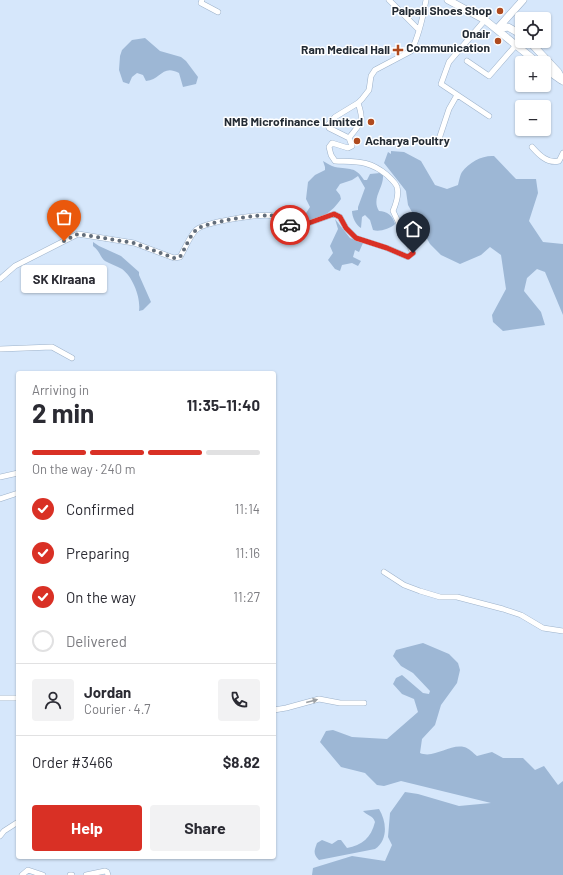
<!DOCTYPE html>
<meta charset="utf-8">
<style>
:root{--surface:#fff;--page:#f2f2f3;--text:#2b2b33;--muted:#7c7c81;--line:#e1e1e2;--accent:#d93025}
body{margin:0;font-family:Barlow,sans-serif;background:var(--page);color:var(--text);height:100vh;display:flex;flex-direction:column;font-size:15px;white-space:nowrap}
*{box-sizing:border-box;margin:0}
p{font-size:13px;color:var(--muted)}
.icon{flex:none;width:22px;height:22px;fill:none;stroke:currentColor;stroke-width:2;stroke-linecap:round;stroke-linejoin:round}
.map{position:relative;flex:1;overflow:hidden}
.panel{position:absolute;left:16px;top:371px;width:260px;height:488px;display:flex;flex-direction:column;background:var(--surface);border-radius:4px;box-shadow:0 1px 3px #0004}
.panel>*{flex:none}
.buttons{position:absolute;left:515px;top:12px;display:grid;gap:8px}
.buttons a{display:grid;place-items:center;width:36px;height:36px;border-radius:4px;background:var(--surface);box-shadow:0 1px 3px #0004;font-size:20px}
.pin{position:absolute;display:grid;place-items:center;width:34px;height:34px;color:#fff;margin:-41px -17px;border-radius:50% 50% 50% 0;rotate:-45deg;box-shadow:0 0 4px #0007}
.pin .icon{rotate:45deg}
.courier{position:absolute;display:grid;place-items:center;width:40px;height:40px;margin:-20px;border:3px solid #d93025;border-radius:50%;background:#fff;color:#222;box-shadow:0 1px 5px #0007}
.bubble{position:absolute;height:28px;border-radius:4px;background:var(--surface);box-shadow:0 1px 3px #0004;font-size:13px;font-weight:700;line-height:28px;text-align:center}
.summary em{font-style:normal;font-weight:700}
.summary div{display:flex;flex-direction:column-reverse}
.summary{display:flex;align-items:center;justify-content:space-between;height:68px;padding:0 16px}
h1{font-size:26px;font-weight:700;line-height:30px}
.bar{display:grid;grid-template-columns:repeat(4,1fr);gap:6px 4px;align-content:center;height:48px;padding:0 16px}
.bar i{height:5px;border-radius:3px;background:var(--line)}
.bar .active{background:var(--accent)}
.bar p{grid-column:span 4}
.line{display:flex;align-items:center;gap:10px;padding:0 16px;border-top:1px solid var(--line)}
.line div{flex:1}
.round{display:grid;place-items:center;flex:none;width:42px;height:42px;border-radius:4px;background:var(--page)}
ol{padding:0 16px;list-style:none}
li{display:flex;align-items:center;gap:12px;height:44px}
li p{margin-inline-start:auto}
li .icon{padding:4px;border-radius:50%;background:var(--accent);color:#fff;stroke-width:4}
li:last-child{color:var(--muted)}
li i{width:22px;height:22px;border:2px solid var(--line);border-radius:50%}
.action{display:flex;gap:8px;margin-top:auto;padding:8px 16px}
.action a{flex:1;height:46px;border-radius:4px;background:var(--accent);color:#fff;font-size:16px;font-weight:700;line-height:46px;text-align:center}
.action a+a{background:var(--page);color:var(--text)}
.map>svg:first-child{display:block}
</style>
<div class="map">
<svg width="563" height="875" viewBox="0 0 563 875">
<rect width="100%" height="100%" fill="#d6e7fb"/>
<!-- green -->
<path fill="#9db7d5" d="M 145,38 L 160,51 L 181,57 L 186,61 L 198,77 L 196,84 L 183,87 L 179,73 C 162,64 161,80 146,81 L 143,75 L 137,73 L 132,77 L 129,84 L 123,82 L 119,70 L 120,56 L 122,50 L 132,40 Z
M 391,151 L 404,152 L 421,161 L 435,185 L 447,189 L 458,185 C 459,181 460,175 462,172 C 469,162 483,155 494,156 L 516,179 L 536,179 L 538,193 L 529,221 L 543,242 L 563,244 L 563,315 L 545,272 L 537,269 L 527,278 L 524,291 L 541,312 L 545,325 L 503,331 L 493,322 L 492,315 L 506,289 L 501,255 L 490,247 L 481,255 L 460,264 L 441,255 L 430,244 L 408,205 L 406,191 L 384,163 L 388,152 L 391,154 Z
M 323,161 C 327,163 331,166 335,167 C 350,170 355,166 364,180 L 367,180 L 370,174 L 380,173 L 383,175 C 384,188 371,198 379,211 C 387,211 393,216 395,224 C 390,229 379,232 373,230 L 370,220 L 365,215 L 362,217 L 361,228 C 356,225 352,217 352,211 L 358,210 L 358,207 L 365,188 L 358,176 L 352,180 L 340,184 L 336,190 L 340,195 L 341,199 C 331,213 325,216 307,221 L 304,219 L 306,213 L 310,207 L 306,199 L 308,182 L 315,175 L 325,170 L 325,167 Z
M 335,219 L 350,238 L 363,243 L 359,252 L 355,250 L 353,257 L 361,261 L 358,266 L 352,263 L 342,265 L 340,271 L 335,269 L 328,260 L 333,253 L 330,246 L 338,229 Z
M 93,242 L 99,246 L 121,256 L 139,272 L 139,275 L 151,302 L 143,310 L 139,311 C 141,298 133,277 122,269 C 117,266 110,264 105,261 C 100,257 100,251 93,246 Z
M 423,643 L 449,654 L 458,663 L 460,670 L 457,683 L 441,705 L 435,725 L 422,739 L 420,753 C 434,759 449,744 464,747 C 469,748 473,753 477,756 L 492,752 L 503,758 L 523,758 L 535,770 L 544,766 L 558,785 L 563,781 L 563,875 L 312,875 L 313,868 L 352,856 L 385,861 L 392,845 L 388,837 L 390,813 L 405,792 L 418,794 L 459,806 L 491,803 L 401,781 L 384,786 L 377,785 L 365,773 L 341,767 L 320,742 L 326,731 L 333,730 L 352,737 L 387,739 L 418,712 L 414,699 L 402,694 L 393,684 L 396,678 L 402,675 L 423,693 L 429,694 L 430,691 L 413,673 L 401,666 L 393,656 L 396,650 Z
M 379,809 C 387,822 388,840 375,849 L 319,860 C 313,854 314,851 317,843 L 322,840 L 332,844 L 338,840 L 341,840 L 347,848 C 362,845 371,838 375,822 C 373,815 367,816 363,811 Z"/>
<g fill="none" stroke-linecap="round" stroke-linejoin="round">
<!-- minor casing -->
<g stroke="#9db2ca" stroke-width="6">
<path id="minor" d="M 202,0 L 201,3 L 218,12
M 389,0 L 419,30
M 485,20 L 449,62 L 441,84 L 489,116
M 467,61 L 489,76 L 516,45
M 349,138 C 360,123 365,123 358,103
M 439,139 L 449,109 L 457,95
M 532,147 C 539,155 548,164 559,161 L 563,153
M 0,279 L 15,266 L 78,234 L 134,243 L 174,258 L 180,257 C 185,249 189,237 196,230 C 204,222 262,213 274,216 C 284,218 289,224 296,232 L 306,224 L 334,214 L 340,217 L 346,228 L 356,238 L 387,248 L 408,257 L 413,253 L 393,211 C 396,204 399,194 397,187 C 396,183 390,178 387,175 C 369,160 357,162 335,161 L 331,155 L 329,147 L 332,143 L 348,148 L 352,146 L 349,138 L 329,128 L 328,125 L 335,117 L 358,103 L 362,99 L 369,90 L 371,76 L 375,70 L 411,51 C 419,36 423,17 426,0
M 0,349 L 52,347 L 72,358
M 0,477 L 18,473
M 0,499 L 18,493
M 384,572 L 404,585 L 420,591 L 440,597 L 457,597 L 503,609 L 521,615 L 543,628 L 563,631
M 0,698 L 18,698
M 274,710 L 286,708 L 319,699 L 340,703 L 364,703
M 0,836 L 4,831 L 18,822
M 22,875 L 28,870 L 43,875
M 70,875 L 72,875
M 86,875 L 105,871 L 107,872 L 108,875"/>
</g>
<!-- major casing -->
<g stroke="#9db2ca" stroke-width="8">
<path id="major" d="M 448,0 L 485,20 L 538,63
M 497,29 L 523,0
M 497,29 L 508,27 L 522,35
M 529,41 L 558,72 L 563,81
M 544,68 L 561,80"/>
</g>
<!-- minor -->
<use href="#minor" stroke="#fff" stroke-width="5"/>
<!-- major -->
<use href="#major" stroke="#fff" stroke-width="7"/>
</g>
<!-- one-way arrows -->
<defs><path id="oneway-solid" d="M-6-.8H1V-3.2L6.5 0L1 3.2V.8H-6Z"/></defs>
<use fill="#9ca0a4" href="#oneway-solid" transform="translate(312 701) rotate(-15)"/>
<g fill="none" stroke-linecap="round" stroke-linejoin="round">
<!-- done -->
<path stroke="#626d7a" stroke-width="4" stroke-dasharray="0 7.2" d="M 64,241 L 78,234 L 134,243 L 174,258 L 180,257 C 185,249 189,237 196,230 C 204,222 262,213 274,216 C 281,217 285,220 290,225"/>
<!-- route -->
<path stroke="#d93025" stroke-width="5" d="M 290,225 L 296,232 L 306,224 L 334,214 L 340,217 L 346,228 L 356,238 L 387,248 L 408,257 L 413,253"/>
</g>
<!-- markers -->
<g fill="#af4a1e" stroke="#fff" stroke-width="1.5">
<circle cx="500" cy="11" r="4"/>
<circle cx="498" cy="41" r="4"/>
<path d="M396 44h4v4h4v4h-4v4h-4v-4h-4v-4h4z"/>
<circle cx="371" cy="122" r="4"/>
<circle cx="357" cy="141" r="4"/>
</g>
<g text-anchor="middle" stroke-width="3" stroke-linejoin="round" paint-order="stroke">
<!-- poi labels -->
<g font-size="12" font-weight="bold" fill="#232b34" stroke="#fff" text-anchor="end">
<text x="492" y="15">Palpali Shoes Shop</text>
<text x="490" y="38">Onair<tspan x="490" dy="14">Communication</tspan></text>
<text x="390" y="54">Ram Medical Hall</text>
<text x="363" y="126">NMB Microfinance Limited</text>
<text x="365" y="145" text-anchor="start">Acharya Poultry</text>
</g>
</g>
</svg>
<div class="buttons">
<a><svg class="icon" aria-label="locate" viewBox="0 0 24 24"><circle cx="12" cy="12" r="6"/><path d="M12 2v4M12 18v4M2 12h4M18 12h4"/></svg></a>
<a>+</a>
<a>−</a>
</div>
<div class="pin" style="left:64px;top:241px;background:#ea580c"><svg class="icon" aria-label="bag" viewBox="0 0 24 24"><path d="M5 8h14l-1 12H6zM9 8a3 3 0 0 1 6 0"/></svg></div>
<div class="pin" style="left:413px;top:253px;background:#1f2937"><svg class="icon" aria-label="home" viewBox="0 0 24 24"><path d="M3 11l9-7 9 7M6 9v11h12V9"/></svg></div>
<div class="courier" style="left:290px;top:225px"><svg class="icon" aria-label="car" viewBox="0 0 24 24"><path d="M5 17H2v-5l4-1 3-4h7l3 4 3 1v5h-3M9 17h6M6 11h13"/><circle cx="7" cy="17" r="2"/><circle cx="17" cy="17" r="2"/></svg></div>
<div class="bubble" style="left:21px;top:265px;width:86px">SK Kiraana</div>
<section class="panel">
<div class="summary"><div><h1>2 min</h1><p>Arriving in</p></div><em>11:35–11:40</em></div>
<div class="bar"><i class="active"></i><i class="active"></i><i class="active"></i><i></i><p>On the way · 240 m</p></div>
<ol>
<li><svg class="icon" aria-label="check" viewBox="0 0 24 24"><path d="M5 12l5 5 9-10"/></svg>Confirmed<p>11:14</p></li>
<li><svg class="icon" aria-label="check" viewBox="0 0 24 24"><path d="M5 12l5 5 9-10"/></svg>Preparing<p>11:16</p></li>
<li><svg class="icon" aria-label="check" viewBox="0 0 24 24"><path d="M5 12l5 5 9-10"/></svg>On the way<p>11:27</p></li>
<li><i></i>Delivered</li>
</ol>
<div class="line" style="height:72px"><a class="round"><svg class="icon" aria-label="person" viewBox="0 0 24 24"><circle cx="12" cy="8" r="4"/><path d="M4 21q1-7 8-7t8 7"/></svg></a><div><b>Jordan</b><p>Courier · 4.7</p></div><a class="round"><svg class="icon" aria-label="phone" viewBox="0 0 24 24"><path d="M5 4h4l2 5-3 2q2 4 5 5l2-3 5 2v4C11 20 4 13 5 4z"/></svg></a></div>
<div class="line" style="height:52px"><div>Order #3466</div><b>$8.82</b></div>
<div class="action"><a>Help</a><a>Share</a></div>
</section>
</div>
